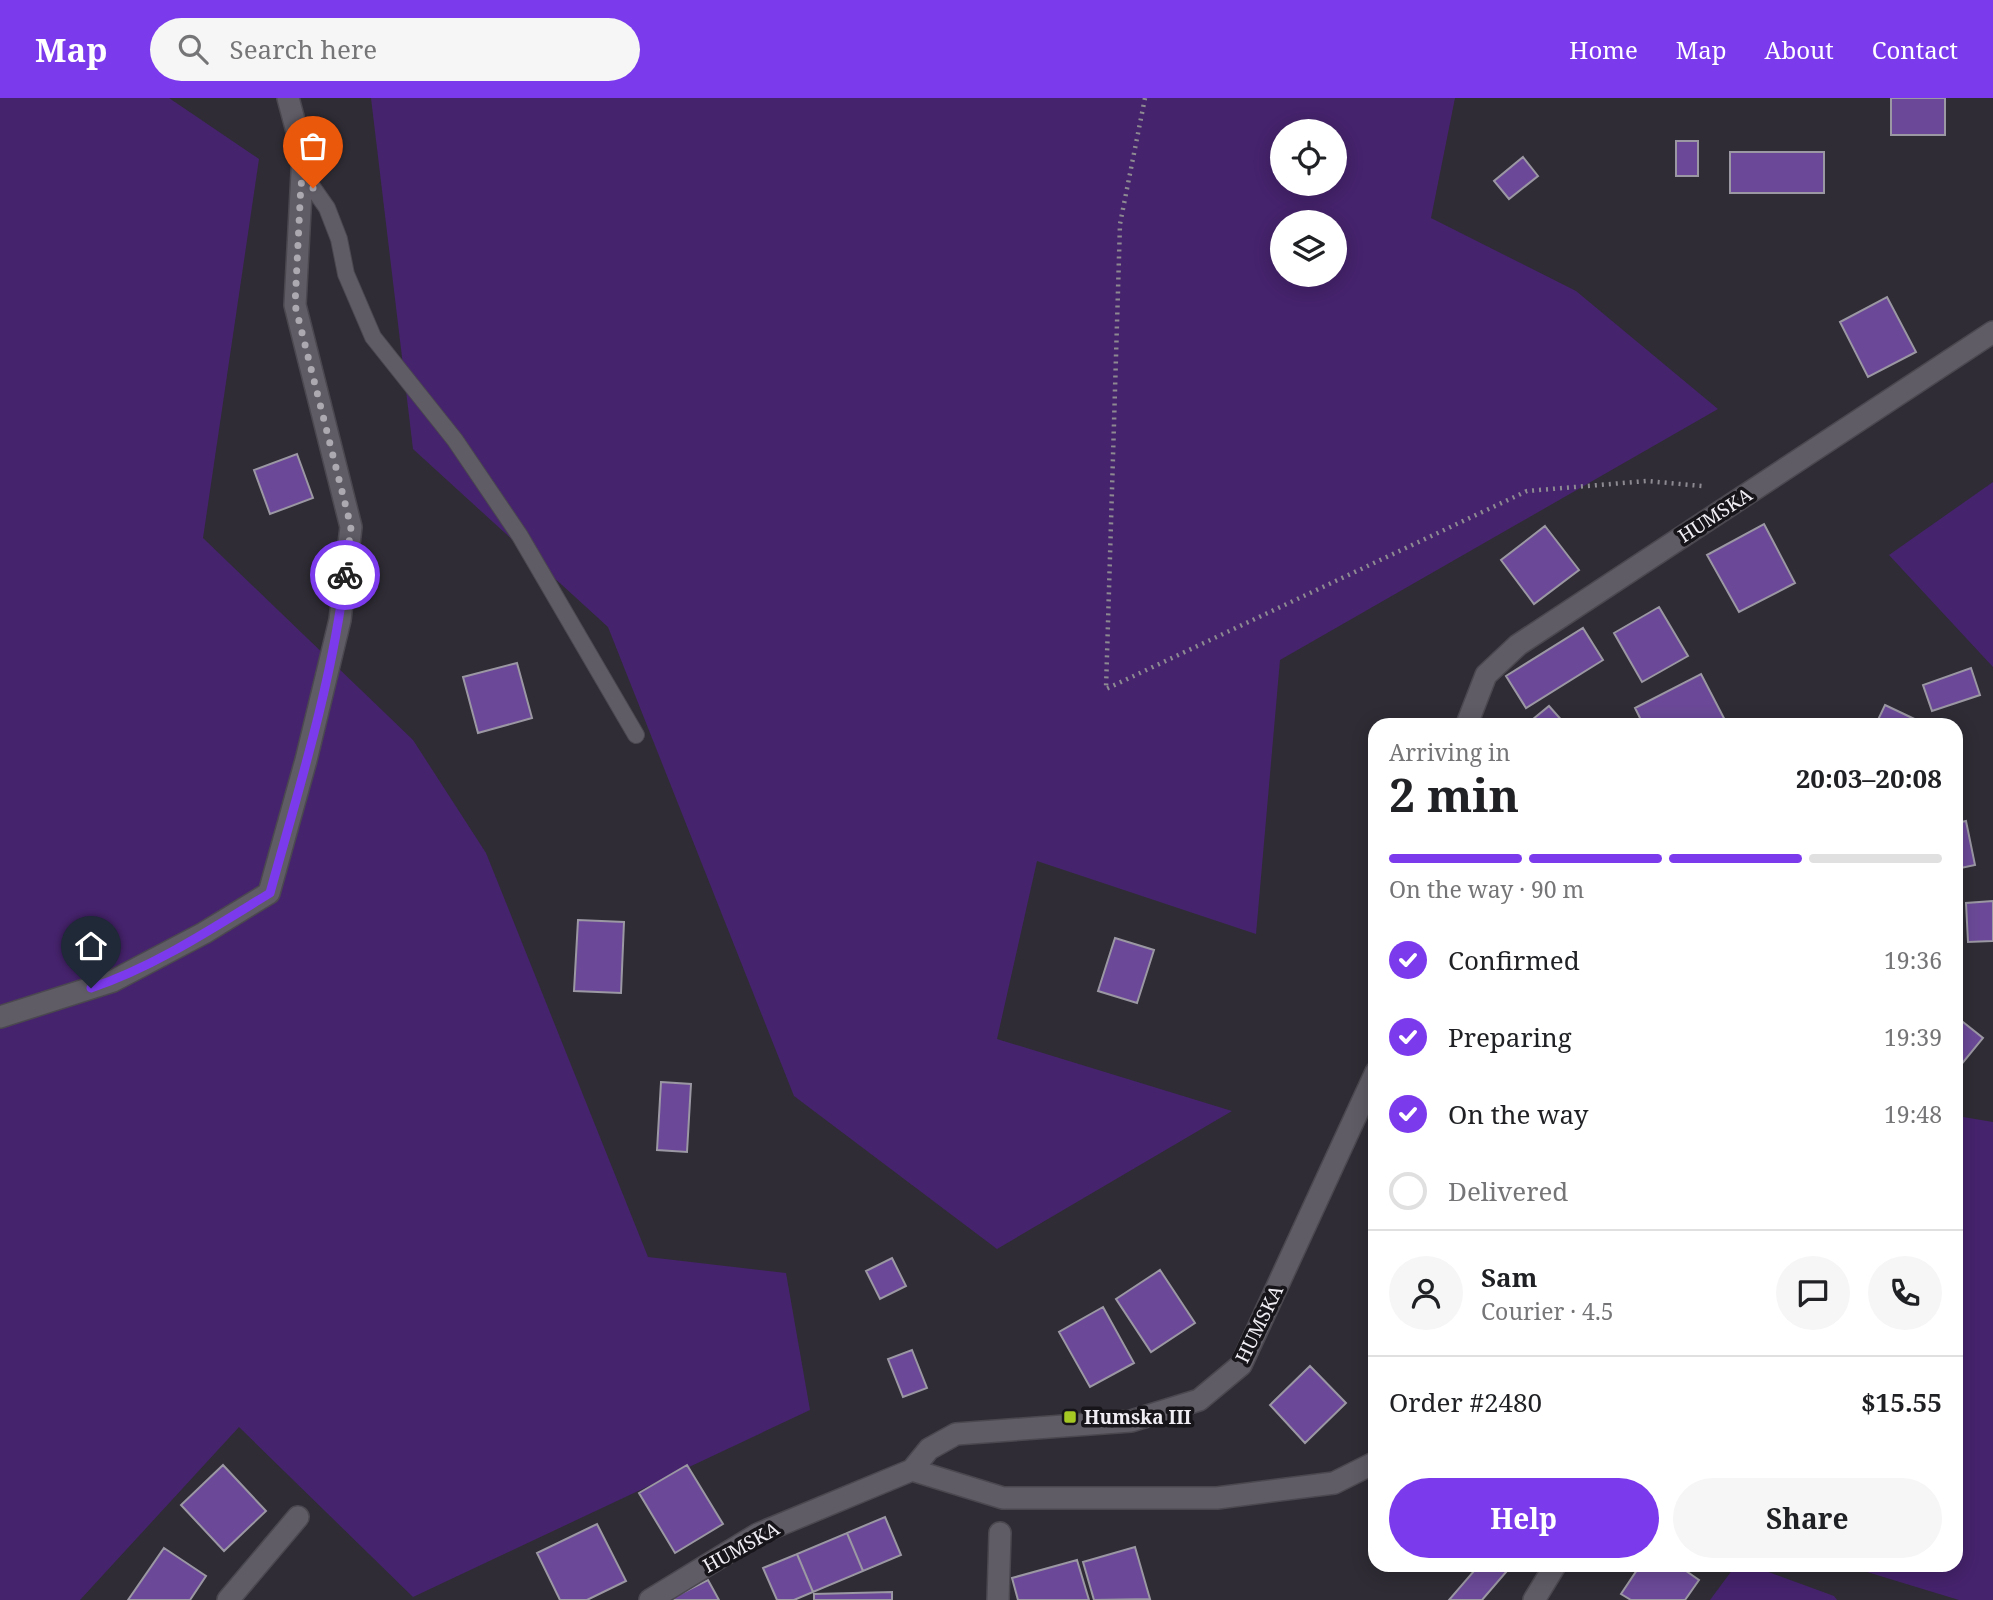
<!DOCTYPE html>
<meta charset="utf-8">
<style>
:root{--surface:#fff;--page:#f6f6f6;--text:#202124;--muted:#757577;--line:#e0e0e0;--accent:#7c3aed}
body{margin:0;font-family:"Noto Serif",serif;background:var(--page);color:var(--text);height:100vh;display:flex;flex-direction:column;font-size:26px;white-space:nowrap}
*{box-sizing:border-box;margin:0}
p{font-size:23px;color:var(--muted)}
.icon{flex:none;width:38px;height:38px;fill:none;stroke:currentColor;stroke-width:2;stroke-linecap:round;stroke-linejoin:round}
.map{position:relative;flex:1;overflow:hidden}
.drawer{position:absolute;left:1368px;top:620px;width:595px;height:854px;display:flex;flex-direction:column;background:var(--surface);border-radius:21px;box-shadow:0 4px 18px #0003}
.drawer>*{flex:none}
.controls{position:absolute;left:1270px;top:21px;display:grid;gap:14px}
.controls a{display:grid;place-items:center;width:77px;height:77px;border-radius:50%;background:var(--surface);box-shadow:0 4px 18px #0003;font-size:35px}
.pin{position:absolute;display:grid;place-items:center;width:60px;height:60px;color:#fff;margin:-72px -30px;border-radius:50% 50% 50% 0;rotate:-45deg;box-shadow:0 0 7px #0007}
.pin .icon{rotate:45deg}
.courier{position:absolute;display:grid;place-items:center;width:70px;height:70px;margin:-35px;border:5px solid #7c3aed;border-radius:50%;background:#fff;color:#222;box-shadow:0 2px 9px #0007}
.summary em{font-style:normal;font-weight:700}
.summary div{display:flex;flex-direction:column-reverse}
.summary{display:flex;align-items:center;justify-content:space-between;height:119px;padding:0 21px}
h1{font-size:46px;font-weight:700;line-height:52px}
.bar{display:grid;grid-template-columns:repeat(4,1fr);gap:10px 7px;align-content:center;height:84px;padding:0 21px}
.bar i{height:9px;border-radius:5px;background:var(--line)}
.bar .active{background:var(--accent)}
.bar p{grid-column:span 4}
.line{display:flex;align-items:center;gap:18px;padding:0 21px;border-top:2px solid var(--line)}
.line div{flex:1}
.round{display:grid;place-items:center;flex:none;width:74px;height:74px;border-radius:37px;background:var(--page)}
ol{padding:0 21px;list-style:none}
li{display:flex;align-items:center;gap:21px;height:77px}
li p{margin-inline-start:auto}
li .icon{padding:7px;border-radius:50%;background:var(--accent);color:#fff;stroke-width:4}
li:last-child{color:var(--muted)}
li i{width:38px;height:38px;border:4px solid var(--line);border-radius:50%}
.primary-button{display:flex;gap:14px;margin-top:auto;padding:14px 21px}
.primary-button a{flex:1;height:80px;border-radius:42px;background:var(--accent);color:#fff;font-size:28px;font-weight:700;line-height:80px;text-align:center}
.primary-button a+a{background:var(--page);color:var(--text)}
header{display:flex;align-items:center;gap:42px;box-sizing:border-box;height:98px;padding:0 35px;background:var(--accent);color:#fff}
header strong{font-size:33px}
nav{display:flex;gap:38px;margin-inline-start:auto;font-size:24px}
.search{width:490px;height:63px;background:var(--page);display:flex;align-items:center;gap:18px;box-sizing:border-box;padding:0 24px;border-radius:38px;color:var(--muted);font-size:26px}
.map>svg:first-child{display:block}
</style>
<header>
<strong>Map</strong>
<div class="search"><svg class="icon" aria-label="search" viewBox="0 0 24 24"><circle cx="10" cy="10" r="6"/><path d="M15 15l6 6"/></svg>Search here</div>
<nav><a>Home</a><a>Map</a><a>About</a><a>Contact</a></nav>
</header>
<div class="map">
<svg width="1993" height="1502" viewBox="0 0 1993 1502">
<rect width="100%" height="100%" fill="#2f2c35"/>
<!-- green -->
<path fill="#46236d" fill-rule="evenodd" d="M 0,0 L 169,0 L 259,61 L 203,440 L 413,642 L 486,755 L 648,1159 L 786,1175 L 810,1312 L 413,1499 L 239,1329 L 80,1502 L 0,1502 Z
M 371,0 L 1455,0 L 1431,120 L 1576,193 L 1718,311 L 1280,562 L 1256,836 L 1037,763 L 997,941 L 1232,1013 L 997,1151 L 794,998 L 608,529 L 413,351 ZM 1283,33 L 1335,33 L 1335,86 L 1283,86 ZM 1283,124 L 1335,124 L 1335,177 L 1283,177 Z
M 1993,384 L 1993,569 L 1889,457 Z
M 1957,1018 L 1993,1024 L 1993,1502 L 1959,1502 L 1844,1467 L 1956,1466 Z
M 1736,1467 L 1749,1467 L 1834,1498 L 1837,1502 L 1710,1502 Z"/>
<!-- building -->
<path fill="#6b4998" stroke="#9b97a3" stroke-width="2" d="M 1891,0 L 1945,0 L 1945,37 L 1891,37 Z
M 1676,43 L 1698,43 L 1698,78 L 1676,78 Z
M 1730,54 L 1824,54 L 1824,95 L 1730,95 Z
M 1523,59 L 1538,78 L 1509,101 L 1494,83 Z
M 1887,199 L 1916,254 L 1868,279 L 1840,224 Z
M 297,356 L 313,400 L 270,416 L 254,372 Z
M 1764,426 L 1795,485 L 1739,514 L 1707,457 Z
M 1545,428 L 1579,472 L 1534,506 L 1501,462 Z
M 1659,509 L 1688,558 L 1642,584 L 1614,535 Z
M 1583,530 L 1603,562 L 1526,610 L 1506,578 Z
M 517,565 L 532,620 L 478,635 L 463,579 Z
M 1971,570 L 1980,597 L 1932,613 L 1923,587 Z
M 1701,576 L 1727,626 L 1643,626 L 1635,610 Z
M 1885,607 L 1925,626 L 1876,626 Z
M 1549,608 L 1565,626 L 1527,626 Z
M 1966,723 L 1975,767 L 1956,771 L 1956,725 Z
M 1993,803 L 1993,843 L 1968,844 L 1966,805 Z
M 578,822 L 624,824 L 621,895 L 574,893 Z
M 1115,840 L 1154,852 L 1137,905 L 1098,893 Z
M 1958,920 L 1983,940 L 1956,973 L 1956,921 Z
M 661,984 L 691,986 L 687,1054 L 657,1052 Z
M 892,1160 L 906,1188 L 880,1201 L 866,1173 Z
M 1160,1172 L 1195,1225 L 1151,1254 L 1116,1201 Z
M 1103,1209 L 1134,1265 L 1090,1289 L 1059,1234 Z
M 912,1252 L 927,1290 L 903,1299 L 888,1261 Z
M 1310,1268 L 1346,1305 L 1305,1345 L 1270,1307 Z
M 223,1367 L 266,1413 L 224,1453 L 181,1407 Z
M 687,1367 L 723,1426 L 675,1455 L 639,1395 Z
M 885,1419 L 901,1457 L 863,1473 L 847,1435 Z
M 597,1426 L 626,1483 L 587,1502 L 560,1502 L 537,1455 Z
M 847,1435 L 863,1473 L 813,1494 L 797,1456 Z
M 1135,1449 L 1150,1501 L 1094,1502 L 1083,1464 Z
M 164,1450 L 206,1478 L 190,1502 L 128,1502 Z
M 797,1456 L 813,1494 L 794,1502 L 777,1502 L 763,1470 Z
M 1077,1462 L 1089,1502 L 1018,1502 L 1012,1480 Z
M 1480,1466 L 1513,1466 L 1482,1502 L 1449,1502 Z
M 1641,1466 L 1676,1466 L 1699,1482 L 1685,1502 L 1631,1502 L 1621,1496 Z
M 708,1482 L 719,1502 L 673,1502 L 672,1500 Z
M 892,1494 L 892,1502 L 814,1502 L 814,1496 Z"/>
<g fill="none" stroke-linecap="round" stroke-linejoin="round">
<!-- lane casing -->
<g stroke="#4b4850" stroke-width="18">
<path id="lane" d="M 301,85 L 313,90 L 327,110 L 339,141 L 346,176 L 373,239 L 455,342 L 520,438 L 636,637"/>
</g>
<!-- street casing -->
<g stroke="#4b4850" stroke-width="24">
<path id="street" d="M 1467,626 L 1486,577 L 1518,547 L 1993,234
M 0,919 L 113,883 L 204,835 L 269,795 L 306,662 L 340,522 L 351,429 L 295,207 L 303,56 L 288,0
M 912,1372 L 1003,1400 L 1217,1400 L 1334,1385 L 1376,1364
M 228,1502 L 298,1419
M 650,1502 L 758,1436 L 912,1372 L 929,1351 L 956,1336 L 1131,1323 L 1199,1302 L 1241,1267 L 1376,974
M 998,1502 L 1000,1435
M 1534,1502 L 1556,1466"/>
</g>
<!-- path -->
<path stroke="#8d8a92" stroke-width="4.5" stroke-dasharray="2 5" stroke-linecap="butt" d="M 1145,0 L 1120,126 L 1106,591 L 1527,393 L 1647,383 L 1702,388"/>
<!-- lane -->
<use href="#lane" stroke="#605c66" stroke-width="16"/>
<!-- street -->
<use href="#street" stroke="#605c66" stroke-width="21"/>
</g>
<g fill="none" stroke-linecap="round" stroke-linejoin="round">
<!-- done -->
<path stroke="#aca9b0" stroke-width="7" stroke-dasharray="0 12.6" d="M 313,90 L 301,85 L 295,207 L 351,429 L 345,477"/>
<!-- route -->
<path stroke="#7c3aed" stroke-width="9" d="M 91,890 C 154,869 213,830 270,795 C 299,690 332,585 345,477"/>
</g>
<!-- markers -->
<rect fill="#a5c823" stroke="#171519" stroke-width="2.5" x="1063" y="1312" width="14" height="14" rx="3.5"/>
<g text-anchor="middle" stroke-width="7" stroke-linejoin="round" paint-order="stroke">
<!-- street labels -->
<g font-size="19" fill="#efedf3" stroke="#171519">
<text transform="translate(1715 417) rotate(-33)" y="7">HUMSKA</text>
<text transform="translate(1259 1226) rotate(-64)" y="7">HUMSKA</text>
<text transform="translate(741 1449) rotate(-29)" y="7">HUMSKA</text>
</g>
<!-- poi labels -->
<g font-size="19" font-weight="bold" fill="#efedf3" stroke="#171519" text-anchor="start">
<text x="1084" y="1326">Humska III</text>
</g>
</g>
</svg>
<div class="controls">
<a><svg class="icon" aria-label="locate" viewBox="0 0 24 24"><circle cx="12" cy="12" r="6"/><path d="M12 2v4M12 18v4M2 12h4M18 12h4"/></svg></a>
<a><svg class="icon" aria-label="layers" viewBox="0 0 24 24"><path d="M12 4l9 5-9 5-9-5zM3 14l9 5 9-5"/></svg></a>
</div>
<div class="pin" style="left:313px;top:90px;background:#ea580c"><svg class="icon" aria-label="bag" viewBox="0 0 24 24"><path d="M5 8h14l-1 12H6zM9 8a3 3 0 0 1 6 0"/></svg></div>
<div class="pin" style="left:91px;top:890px;background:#1f2937"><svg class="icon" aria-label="home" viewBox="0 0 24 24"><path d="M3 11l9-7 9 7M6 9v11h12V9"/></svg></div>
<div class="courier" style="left:345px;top:477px"><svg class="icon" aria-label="bike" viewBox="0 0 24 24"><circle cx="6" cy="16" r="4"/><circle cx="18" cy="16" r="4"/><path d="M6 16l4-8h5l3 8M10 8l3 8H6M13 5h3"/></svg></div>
<section class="drawer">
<div class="summary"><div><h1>2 min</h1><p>Arriving in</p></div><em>20:03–20:08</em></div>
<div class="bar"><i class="active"></i><i class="active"></i><i class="active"></i><i></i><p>On the way · 90 m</p></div>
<ol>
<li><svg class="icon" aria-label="check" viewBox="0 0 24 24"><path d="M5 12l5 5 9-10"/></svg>Confirmed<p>19:36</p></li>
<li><svg class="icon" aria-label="check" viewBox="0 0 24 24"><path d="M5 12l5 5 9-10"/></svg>Preparing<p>19:39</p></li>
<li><svg class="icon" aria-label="check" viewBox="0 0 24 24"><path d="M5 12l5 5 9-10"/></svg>On the way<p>19:48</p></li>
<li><i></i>Delivered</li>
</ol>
<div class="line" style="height:126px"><a class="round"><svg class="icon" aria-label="person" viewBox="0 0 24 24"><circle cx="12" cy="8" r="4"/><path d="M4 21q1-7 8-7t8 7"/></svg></a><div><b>Sam</b><p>Courier · 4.5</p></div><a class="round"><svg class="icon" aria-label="chat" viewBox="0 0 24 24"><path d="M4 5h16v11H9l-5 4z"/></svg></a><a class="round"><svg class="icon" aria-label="phone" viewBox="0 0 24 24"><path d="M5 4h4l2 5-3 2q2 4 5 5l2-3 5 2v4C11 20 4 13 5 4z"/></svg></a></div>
<div class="line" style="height:91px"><div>Order #2480</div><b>$15.55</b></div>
<div class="primary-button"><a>Help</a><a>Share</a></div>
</section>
</div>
